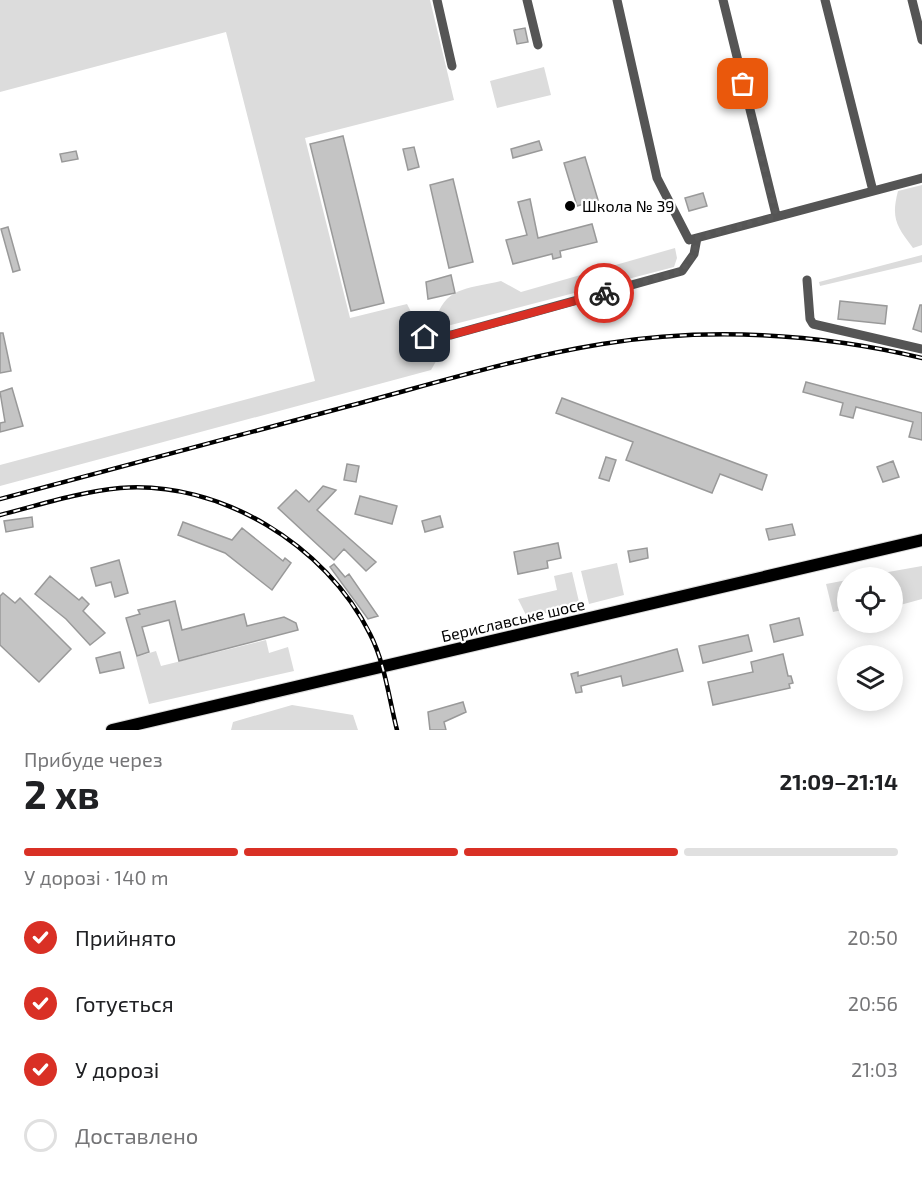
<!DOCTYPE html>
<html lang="uk">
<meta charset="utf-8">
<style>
:root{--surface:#fff;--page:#f6f6f6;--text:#202124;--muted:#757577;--line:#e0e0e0;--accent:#d93025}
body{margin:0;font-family:"Exo 2",sans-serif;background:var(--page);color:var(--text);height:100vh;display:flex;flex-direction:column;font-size:22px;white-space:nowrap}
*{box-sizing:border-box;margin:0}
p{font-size:20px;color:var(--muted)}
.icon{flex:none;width:33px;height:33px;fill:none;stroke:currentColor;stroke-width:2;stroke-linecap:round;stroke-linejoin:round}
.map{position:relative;height:730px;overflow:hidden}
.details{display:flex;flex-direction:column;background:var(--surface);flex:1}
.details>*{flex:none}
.controls{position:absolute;left:837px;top:567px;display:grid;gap:12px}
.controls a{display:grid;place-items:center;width:66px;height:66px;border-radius:50%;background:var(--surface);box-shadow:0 3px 15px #0003;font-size:30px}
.pin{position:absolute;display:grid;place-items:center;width:51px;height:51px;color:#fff;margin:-26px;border-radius:12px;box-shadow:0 3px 9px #0006}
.courier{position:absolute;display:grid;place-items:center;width:60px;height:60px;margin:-30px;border:4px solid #d93025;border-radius:50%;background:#fff;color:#222;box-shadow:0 2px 8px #0007}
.head em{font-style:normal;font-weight:700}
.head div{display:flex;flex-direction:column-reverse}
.head{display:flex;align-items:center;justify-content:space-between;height:102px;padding:0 24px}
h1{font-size:39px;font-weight:700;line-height:45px}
.bar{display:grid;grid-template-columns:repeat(4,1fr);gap:9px 6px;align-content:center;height:72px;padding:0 24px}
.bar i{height:8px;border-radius:4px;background:var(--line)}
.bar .selected{background:var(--accent)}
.bar p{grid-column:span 4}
ol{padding:0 24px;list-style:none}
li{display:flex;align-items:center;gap:18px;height:66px}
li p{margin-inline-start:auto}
li .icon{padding:6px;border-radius:50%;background:var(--accent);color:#fff;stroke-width:4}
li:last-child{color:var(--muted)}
li i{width:33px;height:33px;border:3px solid var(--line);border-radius:50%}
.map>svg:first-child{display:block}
</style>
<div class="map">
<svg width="922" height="730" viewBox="0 0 922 730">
<rect width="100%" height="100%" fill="#fff"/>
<!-- green -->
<path fill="#dcdcdc" d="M 0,0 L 430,0 L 454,100 L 305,138 L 350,318 L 407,304 L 427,343 L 446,344 L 431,370 L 0,486 L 0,465 L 315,381 L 226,32 L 0,92 Z
M 544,67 L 551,95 L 497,108 L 490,81 Z
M 922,185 L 922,245 L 913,248 C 896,226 891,218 898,191 Z
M 675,248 L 677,258 L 674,267 L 447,326 L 441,324 L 437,316 C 447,286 473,288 501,281 L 521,292 Z
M 922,255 L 922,262 L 820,286 L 819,282 Z
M 617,563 L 624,595 L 589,604 L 581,571 Z
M 922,566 L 922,599 L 893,607 L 892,578 L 860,577 Z
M 572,572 L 580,606 L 527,617 L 518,599 L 557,590 L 554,576 Z
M 847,580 L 847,609 L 833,612 L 826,584 Z
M 266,640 L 269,653 L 288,647 L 294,671 L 149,704 L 136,657 L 156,651 L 161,666 Z
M 292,705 L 353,715 L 358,730 L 231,730 L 233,722 Z"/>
<!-- building -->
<path fill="#c4c4c4" stroke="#999" stroke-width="1.5" d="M 525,28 L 528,42 L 517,44 L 514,30 Z
M 343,136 L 384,303 L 351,311 L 310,144 Z
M 539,141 L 542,150 L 513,158 L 511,149 Z
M 414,147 L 419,167 L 408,170 L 403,149 Z
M 76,151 L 78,159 L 62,162 L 60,154 Z
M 585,157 L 598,200 L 577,206 L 564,163 Z
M 453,179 L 473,262 L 449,268 L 430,185 Z
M 703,193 L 707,206 L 689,211 L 685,198 Z
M 530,199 L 538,238 L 592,224 L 597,242 L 560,251 L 561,257 L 553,259 L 552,254 L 513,264 L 506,240 L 527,235 L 518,202 Z
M 8,227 L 20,270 L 13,272 L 1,229 Z
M 451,275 L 455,293 L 428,299 L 426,282 Z
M 840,301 L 887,306 L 885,324 L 838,319 Z
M 920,305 L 922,305 L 922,332 L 913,329 Z
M 0,333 L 3,333 L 11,371 L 0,373 Z
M 806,382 L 922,413 L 922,440 L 909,437 L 913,422 L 856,407 L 853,418 L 840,415 L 843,403 L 803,392 Z
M 12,388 L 23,426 L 0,432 L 0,423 L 5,422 L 0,392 Z
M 562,398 L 767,475 L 762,490 L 720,474 L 712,493 L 626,460 L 633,442 L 556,413 Z
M 606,457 L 616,460 L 609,481 L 599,478 Z
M 893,461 L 899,477 L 883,482 L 877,467 Z
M 347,464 L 359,466 L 356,482 L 344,480 Z
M 323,486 L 336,490 L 317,510 L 376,562 L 366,571 L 344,549 L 334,560 L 278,508 L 296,490 L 309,502 Z
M 360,496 L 397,506 L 392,524 L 355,514 Z
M 440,516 L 443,527 L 425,532 L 422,521 Z
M 32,517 L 33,527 L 6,532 L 4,521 Z
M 183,522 L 232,540 L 242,528 L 283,561 L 285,558 L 291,563 L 272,590 L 225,553 L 178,535 Z
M 792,524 L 795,535 L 769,540 L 766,529 Z
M 558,543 L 561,558 L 547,561 L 548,568 L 518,574 L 514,552 Z
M 647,548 L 648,558 L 630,562 L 628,551 Z
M 119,560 L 128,593 L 115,597 L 111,582 L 96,586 L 91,568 Z
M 334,564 L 345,577 L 349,574 L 378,616 L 368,619 L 330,567 Z
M 50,576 L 79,600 L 82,597 L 89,604 L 83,611 L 105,633 L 90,645 L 66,619 L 35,594 Z
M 3,593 L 15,603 L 20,598 L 71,649 L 39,682 L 0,645 L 0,596 Z
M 175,601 L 182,630 L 244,614 L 247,626 L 284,617 L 296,623 L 298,630 L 179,661 L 169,620 L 142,627 L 149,652 L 137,656 L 126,618 L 140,614 L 138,610 Z
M 799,618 L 803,635 L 774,642 L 770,625 Z
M 748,635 L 752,651 L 703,663 L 699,646 Z
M 677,649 L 683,671 L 623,686 L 621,676 L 581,686 L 582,692 L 576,693 L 571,674 L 578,672 L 578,676 Z
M 120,652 L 124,668 L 100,673 L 96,658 Z
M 783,654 L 788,676 L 791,676 L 793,683 L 789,684 L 790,688 L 713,705 L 708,682 L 753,672 L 751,662 Z
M 463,702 L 466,712 L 444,722 L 446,730 L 430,730 L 428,712 Z"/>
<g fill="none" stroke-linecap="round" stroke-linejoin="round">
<!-- major casing -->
<g stroke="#dbdbdb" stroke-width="14">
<path id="major" d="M 112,730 L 922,540"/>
</g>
<!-- minor -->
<path stroke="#555" stroke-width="9" d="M 437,0 L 452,66
M 527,0 L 538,45
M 617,0 L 657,178 L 689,240 L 922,178
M 723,0 L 776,215
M 825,0 L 873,191
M 912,0 L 922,40
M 807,280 L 810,319 L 813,324 L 922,349
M 425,337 L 451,335 L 682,271 L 694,254 L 697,238"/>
<!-- major -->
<use href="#major" stroke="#000" stroke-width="12"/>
<!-- rail casing -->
<g stroke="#000" stroke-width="4.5">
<path id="rail" d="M 0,499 C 116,468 232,437 349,406 C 432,384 516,358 602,344 C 707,327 818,333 922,358
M 0,515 C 39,505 79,492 120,488 C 220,480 326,545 370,634 C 385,663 389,699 397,730"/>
</g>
<!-- rail -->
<use href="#rail" stroke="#fff" stroke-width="2" stroke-dasharray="7" stroke-linecap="butt"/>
</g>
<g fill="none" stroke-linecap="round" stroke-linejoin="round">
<!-- done -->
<path stroke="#595959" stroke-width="6" stroke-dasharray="0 10.8" d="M 604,293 L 682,271 L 694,254 L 697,238 L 776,216 L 743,84"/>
<!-- route -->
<path stroke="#d93025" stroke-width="8" d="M 425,337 L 451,335 L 604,293"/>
</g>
<!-- markers -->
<circle fill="#000" stroke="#fff" stroke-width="2" cx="570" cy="206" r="6"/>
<g text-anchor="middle" stroke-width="4.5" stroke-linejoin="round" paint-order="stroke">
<!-- poi labels -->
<g font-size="16" fill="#000" stroke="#fff" text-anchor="start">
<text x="582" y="212">Школа № 39</text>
</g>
<!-- street labels -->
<g font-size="16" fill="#000" stroke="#fff">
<text transform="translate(513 620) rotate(-13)" y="6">Бериславське шосе</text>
</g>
</g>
</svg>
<div class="controls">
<a><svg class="icon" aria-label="locate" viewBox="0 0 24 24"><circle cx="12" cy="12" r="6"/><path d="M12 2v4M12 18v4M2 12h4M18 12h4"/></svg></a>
<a><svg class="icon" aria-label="layers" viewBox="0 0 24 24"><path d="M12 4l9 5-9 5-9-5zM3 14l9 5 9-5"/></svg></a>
</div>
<div class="pin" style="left:743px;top:84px;background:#ea580c"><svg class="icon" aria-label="bag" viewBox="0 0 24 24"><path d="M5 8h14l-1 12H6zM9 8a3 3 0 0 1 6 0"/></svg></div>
<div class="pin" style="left:425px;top:337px;background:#1f2937"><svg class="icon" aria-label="home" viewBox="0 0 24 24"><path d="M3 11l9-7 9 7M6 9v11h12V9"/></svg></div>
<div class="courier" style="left:604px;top:293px"><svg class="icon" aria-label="bike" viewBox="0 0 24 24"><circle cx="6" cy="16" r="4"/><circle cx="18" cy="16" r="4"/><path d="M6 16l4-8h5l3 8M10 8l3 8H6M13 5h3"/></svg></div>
</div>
<section class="details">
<div class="head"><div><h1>2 хв</h1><p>Прибуде через</p></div><em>21:09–21:14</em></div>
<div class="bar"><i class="selected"></i><i class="selected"></i><i class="selected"></i><i></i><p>У дорозі · 140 m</p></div>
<ol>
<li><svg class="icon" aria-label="check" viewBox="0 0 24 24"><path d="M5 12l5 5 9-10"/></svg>Прийнято<p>20:50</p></li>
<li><svg class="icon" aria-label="check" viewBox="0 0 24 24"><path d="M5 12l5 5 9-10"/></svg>Готується<p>20:56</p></li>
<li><svg class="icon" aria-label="check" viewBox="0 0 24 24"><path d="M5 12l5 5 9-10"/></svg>У дорозі<p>21:03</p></li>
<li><i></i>Доставлено</li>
</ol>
</section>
